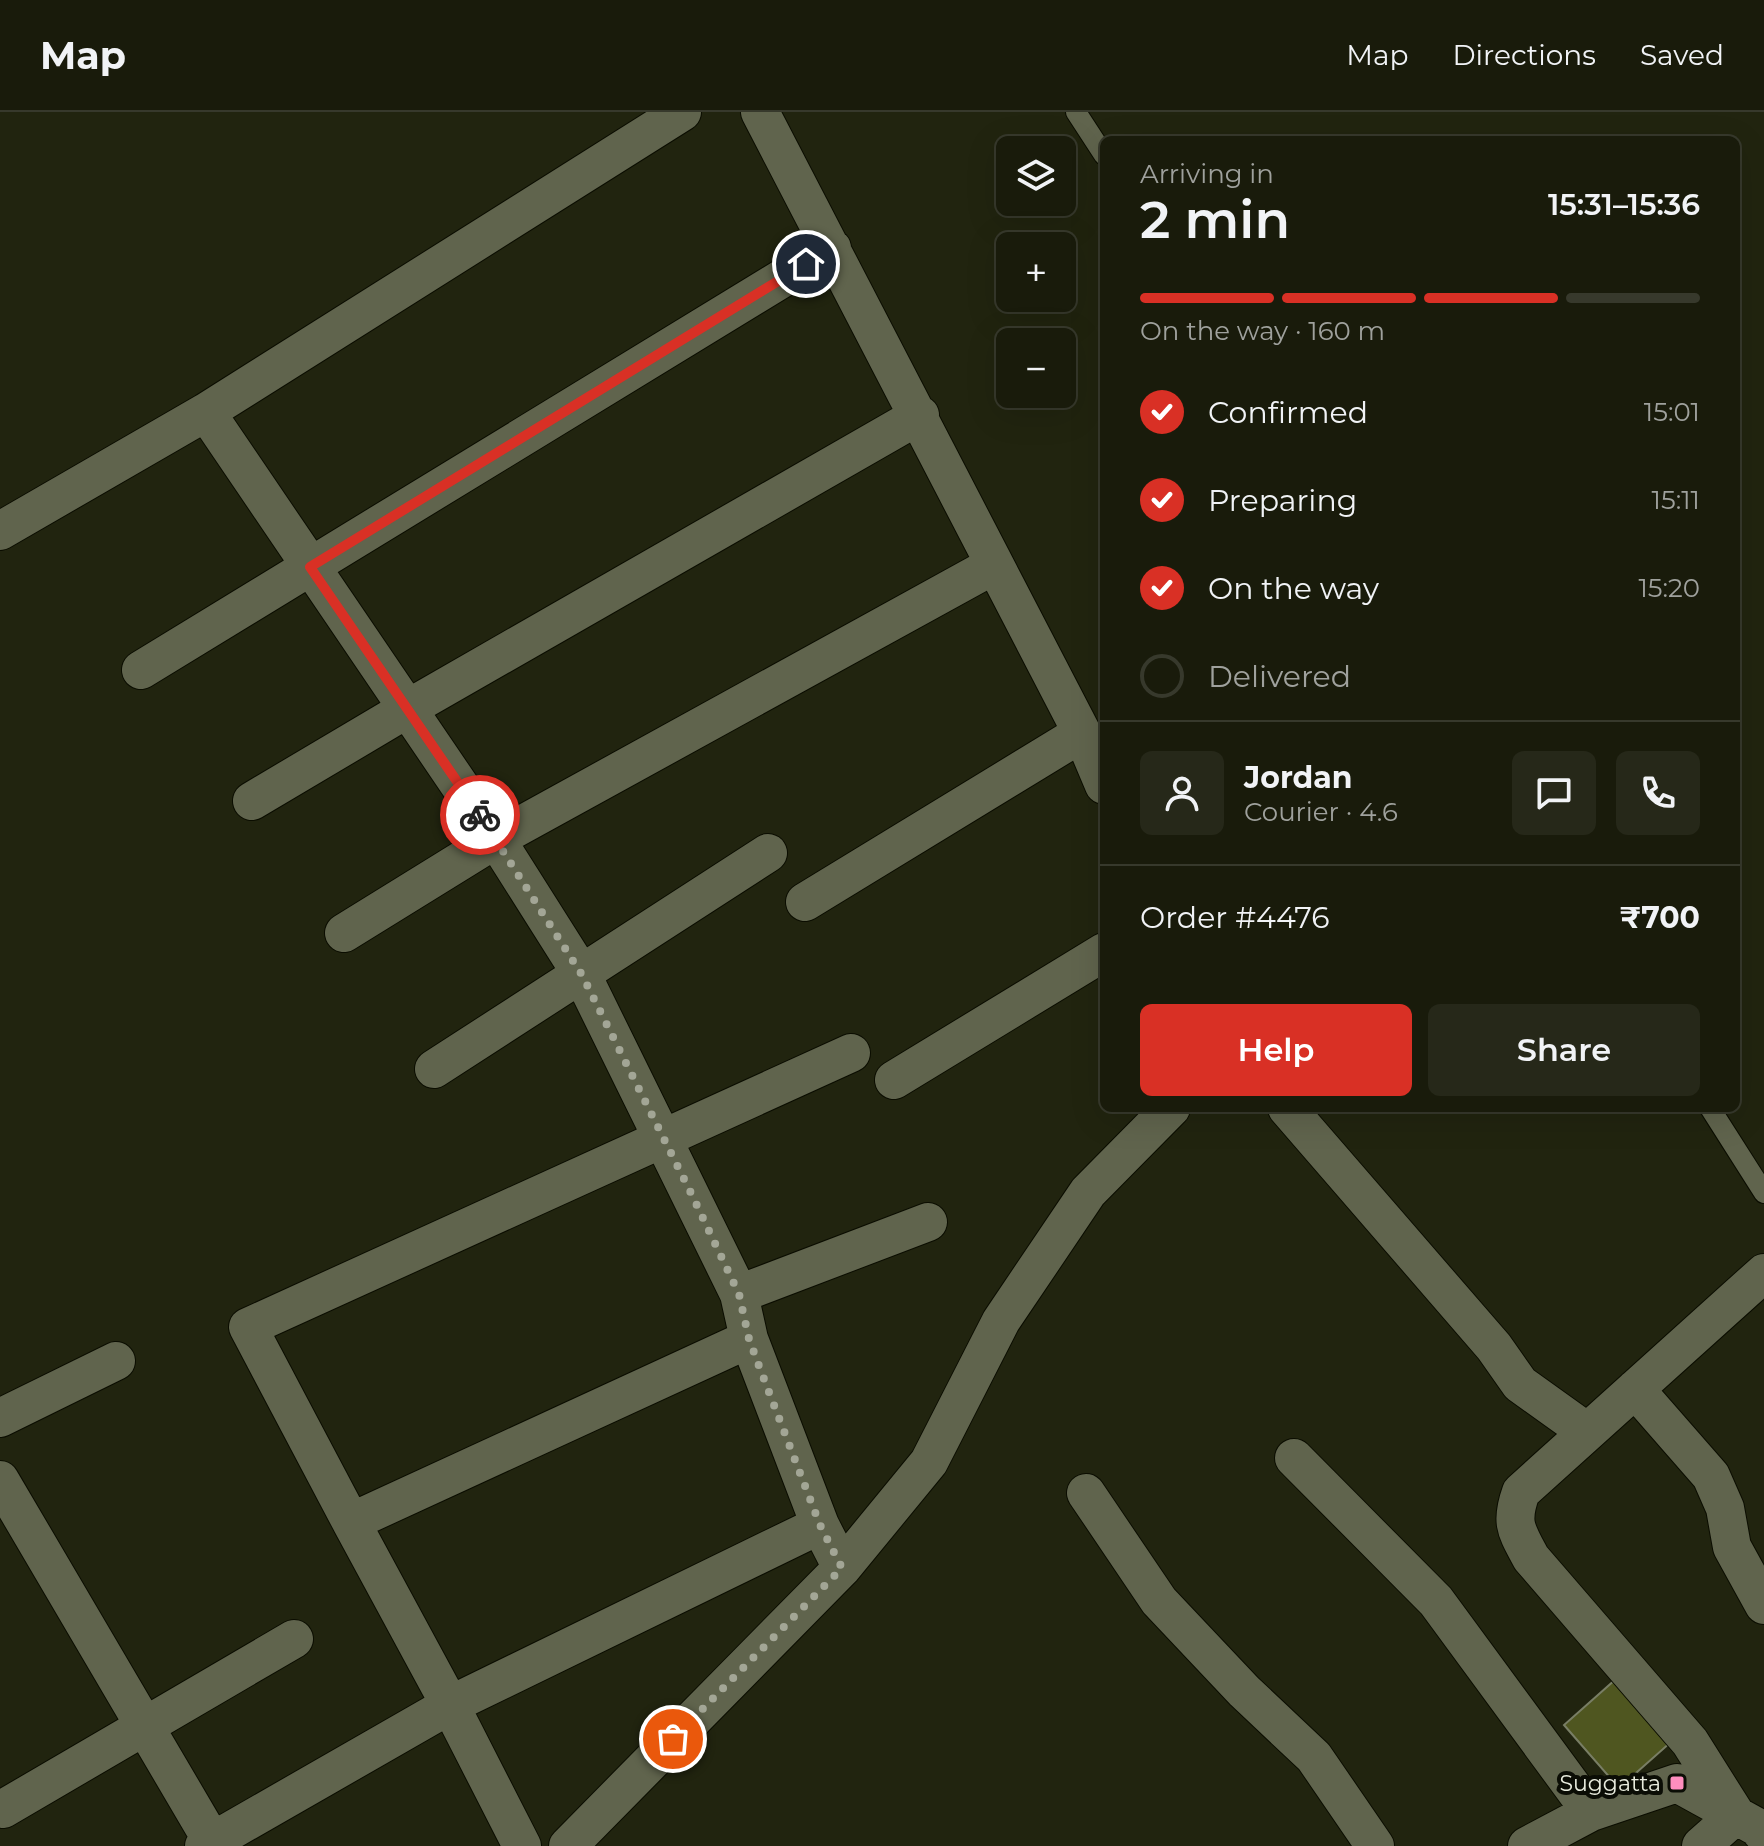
<!DOCTYPE html>
<meta charset="utf-8">
<style>
:root{--surface:#191b0b;--page:#262819;--text:#f1f3f6;--muted:#9fa19d;--line:#37392c;--accent:#d93025}
body{margin:0;font-family:Montserrat,sans-serif;background:var(--page);color:var(--text);height:100vh;display:flex;flex-direction:column;font-size:30px;white-space:nowrap}
*{box-sizing:border-box;margin:0}
p{font-size:26px;color:var(--muted)}
.icon{flex:none;width:44px;height:44px;fill:none;stroke:currentColor;stroke-width:2;stroke-linecap:round;stroke-linejoin:round}
.map{position:relative;flex:1;overflow:hidden}
.side{position:absolute;left:1100px;top:24px;width:640px;height:976px;display:flex;flex-direction:column;background:var(--surface);border-radius:12px;box-shadow:0 8px 32px #0002,0 0 0 2px var(--line)}
.side>*{flex:none}
.controls{position:absolute;left:996px;top:24px;display:grid;gap:16px}
.controls a{display:grid;place-items:center;width:80px;height:80px;border-radius:12px;background:var(--surface);box-shadow:0 8px 32px #0002,0 0 0 2px var(--line);font-size:40px}
.pin{position:absolute;display:grid;place-items:center;width:68px;height:68px;color:#fff;margin:-34px;border:4px solid #fff;border-radius:50%;box-shadow:0 2px 8px #0007}
.courier{position:absolute;display:grid;place-items:center;width:80px;height:80px;margin:-40px;border:6px solid #d93025;border-radius:50%;background:#fff;color:#222;box-shadow:0 2px 10px #0007}
.headline em{font-style:normal;font-weight:600}
.headline div{display:flex;flex-direction:column-reverse}
.headline{display:flex;align-items:center;justify-content:space-between;height:136px;padding:0 40px}
h1{font-size:52px;font-weight:600;line-height:60px}
.bar{display:grid;grid-template-columns:repeat(4,1fr);gap:12px 8px;align-content:center;height:96px;padding:0 40px}
.bar i{height:10px;border-radius:6px;background:var(--line)}
.bar .current{background:var(--accent)}
.bar p{grid-column:span 4}
.line{display:flex;align-items:center;gap:20px;padding:0 40px;border-top:2px solid var(--line)}
.line div{flex:1}
.round{display:grid;place-items:center;flex:none;width:84px;height:84px;border-radius:12px;background:var(--page)}
ol{padding:0 40px;list-style:none}
li{display:flex;align-items:center;gap:24px;height:88px}
li p{margin-inline-start:auto}
li .icon{padding:8px;border-radius:50%;background:var(--accent);color:#fff;stroke-width:4}
li:last-child{color:var(--muted)}
li i{width:44px;height:44px;border:4px solid var(--line);border-radius:50%}
.action{display:flex;gap:16px;margin-top:auto;padding:16px 40px}
.action a{flex:1;height:92px;border-radius:12px;background:var(--accent);color:#fff;font-size:32px;font-weight:600;line-height:92px;text-align:center}
.action a+a{background:var(--page);color:var(--text)}
header{display:flex;align-items:center;gap:48px;box-sizing:border-box;height:112px;padding:0 40px;background:var(--surface);border-bottom:2px solid var(--line)}
header strong{font-size:38px}
nav{display:flex;gap:44px;margin-inline-start:auto;font-size:28px}
.map>svg:first-child{display:block}
</style>
<header>
<strong>Map</strong>
<nav><a>Map</a><a>Directions</a><a>Saved</a></nav>
</header>
<div class="map">
<svg width="1764" height="1734" viewBox="0 0 1764 1734">
<rect width="100%" height="100%" fill="#21240f"/>
<!-- building -->
<path fill="#4f5620" stroke="#797e65" stroke-width="2" d="M 1616,1567 L 1671,1630 L 1619,1676 L 1564,1613 Z"/>
<g fill="none" stroke-linecap="round" stroke-linejoin="round">
<!-- lane casing -->
<g stroke="#0b0d00" stroke-width="22">
<path id="lane" d="M 1076,0 L 1104,43
M 1710,996 L 1764,1081"/>
</g>
<!-- street casing -->
<g stroke="#0b0d00" stroke-width="40">
<path id="street" d="M 760,0 L 1082,621 L 1104,673
M 206,300 L 682,0
M 0,419 L 206,300 L 496,727 L 582,863 L 739,1182 L 749,1227 L 820,1413 L 842,1456
M 141,558 L 832,136
M 252,689 L 407,597 L 920,303
M 805,790 L 1082,621
M 344,821 L 496,727 L 994,453
M 434,957 L 768,741
M 894,968 L 1104,840
M 1287,996 L 1494,1235 L 1520,1272 L 1587,1320
M 739,1182 L 928,1110
M 749,1227 L 351,1410 L 248,1215 L 851,941
M 1635,1277 L 1711,1364 L 1725,1396 L 1732,1435 L 1764,1493
M 0,1306 L 116,1249
M 1294,1346 L 1436,1489 L 1591,1700
M 0,1368 L 215,1734
M 1086,1381 L 1159,1489 L 1244,1579 L 1314,1645 L 1375,1734
M 351,1410 L 450,1593 L 522,1734
M 3,1697 L 294,1527
M 204,1734 L 450,1593 L 820,1413
M 568,1734 L 842,1456 L 929,1350 L 1001,1209 L 1088,1080 L 1171,996
M 1527,1734 L 1591,1700 L 1677,1671 L 1757,1715 L 1764,1723
M 1701,1734 L 1736,1703 L 1690,1630 L 1531,1446 C 1516,1418 1510,1411 1521,1380 L 1764,1161"/>
</g>
<!-- lane -->
<use href="#lane" stroke="#60644d" stroke-width="20"/>
<!-- street -->
<use href="#street" stroke="#60644d" stroke-width="38"/>
</g>
<g fill="none" stroke-linecap="round" stroke-linejoin="round">
<!-- done -->
<path stroke="#a3a696" stroke-width="8" stroke-dasharray="0 14.4" d="M 480,703 L 582,863 L 693,1085 L 739,1182 L 749,1227 L 759,1254 L 820,1413 L 842,1456 L 673,1627"/>
<!-- route -->
<path stroke="#d93025" stroke-width="10" d="M 480,703 L 310,455 L 806,152"/>
</g>
<!-- markers -->
<rect fill="#fe8ebe" stroke="#0b0d05" stroke-width="3" x="1669" y="1663" width="16" height="16" rx="4"/>
<g text-anchor="middle" stroke-width="8" stroke-linejoin="round" paint-order="stroke">
<!-- poi labels -->
<g font-size="22" fill="#e9ecde" stroke="#0b0d05" text-anchor="end">
<text x="1661" y="1679">Suggatta</text>
</g>
</g>
</svg>
<div class="controls">
<a><svg class="icon" aria-label="layers" viewBox="0 0 24 24"><path d="M12 4l9 5-9 5-9-5zM3 14l9 5 9-5"/></svg></a>
<a>+</a>
<a>−</a>
</div>
<div class="pin" style="left:673px;top:1627px;background:#ea580c"><svg class="icon" aria-label="bag" viewBox="0 0 24 24"><path d="M5 8h14l-1 12H6zM9 8a3 3 0 0 1 6 0"/></svg></div>
<div class="pin" style="left:806px;top:152px;background:#1f2937"><svg class="icon" aria-label="home" viewBox="0 0 24 24"><path d="M3 11l9-7 9 7M6 9v11h12V9"/></svg></div>
<div class="courier" style="left:480px;top:703px"><svg class="icon" aria-label="bike" viewBox="0 0 24 24"><circle cx="6" cy="16" r="4"/><circle cx="18" cy="16" r="4"/><path d="M6 16l4-8h5l3 8M10 8l3 8H6M13 5h3"/></svg></div>
<section class="side">
<div class="headline"><div><h1>2 min</h1><p>Arriving in</p></div><em>15:31–15:36</em></div>
<div class="bar"><i class="current"></i><i class="current"></i><i class="current"></i><i></i><p>On the way · 160 m</p></div>
<ol>
<li><svg class="icon" aria-label="check" viewBox="0 0 24 24"><path d="M5 12l5 5 9-10"/></svg>Confirmed<p>15:01</p></li>
<li><svg class="icon" aria-label="check" viewBox="0 0 24 24"><path d="M5 12l5 5 9-10"/></svg>Preparing<p>15:11</p></li>
<li><svg class="icon" aria-label="check" viewBox="0 0 24 24"><path d="M5 12l5 5 9-10"/></svg>On the way<p>15:20</p></li>
<li><i></i>Delivered</li>
</ol>
<div class="line" style="height:144px"><a class="round"><svg class="icon" aria-label="person" viewBox="0 0 24 24"><circle cx="12" cy="8" r="4"/><path d="M4 21q1-7 8-7t8 7"/></svg></a><div><b>Jordan</b><p>Courier · 4.6</p></div><a class="round"><svg class="icon" aria-label="chat" viewBox="0 0 24 24"><path d="M4 5h16v11H9l-5 4z"/></svg></a><a class="round"><svg class="icon" aria-label="phone" viewBox="0 0 24 24"><path d="M5 4h4l2 5-3 2q2 4 5 5l2-3 5 2v4C11 20 4 13 5 4z"/></svg></a></div>
<div class="line" style="height:104px"><div>Order #4476</div><b>₹700</b></div>
<div class="action"><a>Help</a><a>Share</a></div>
</section>
</div>
